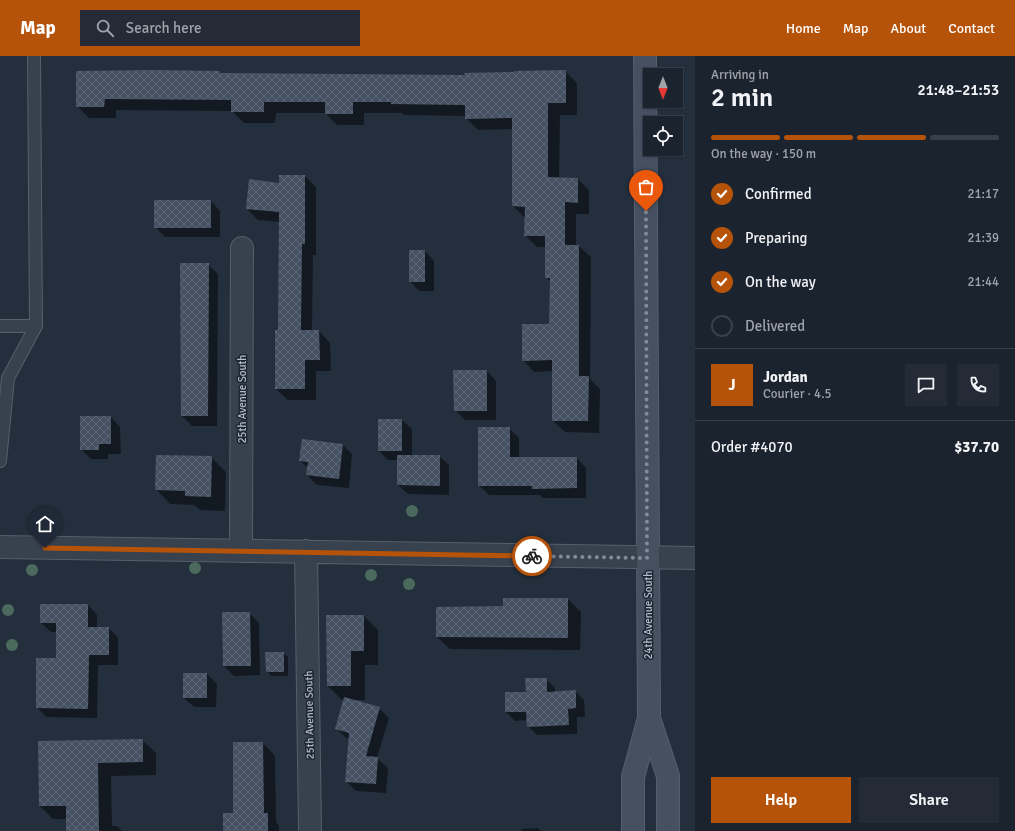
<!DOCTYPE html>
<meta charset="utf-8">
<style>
:root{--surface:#1b232e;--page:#242b36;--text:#f1f3f6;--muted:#a0a4aa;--line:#39404a;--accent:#b45309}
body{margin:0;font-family:Signika,sans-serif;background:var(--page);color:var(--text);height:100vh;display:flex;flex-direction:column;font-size:15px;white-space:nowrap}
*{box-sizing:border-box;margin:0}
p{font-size:13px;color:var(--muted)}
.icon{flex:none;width:22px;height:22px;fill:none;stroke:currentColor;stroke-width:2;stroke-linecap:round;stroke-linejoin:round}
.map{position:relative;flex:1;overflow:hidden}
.drawer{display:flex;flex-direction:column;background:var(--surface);width:320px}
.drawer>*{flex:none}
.needle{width:26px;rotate:180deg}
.tools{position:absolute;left:643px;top:12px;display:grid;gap:8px}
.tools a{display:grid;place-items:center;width:40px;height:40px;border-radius:0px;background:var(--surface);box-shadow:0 1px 3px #0004,0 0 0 1px var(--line);font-size:20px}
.pin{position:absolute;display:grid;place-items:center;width:34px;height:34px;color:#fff;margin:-41px -17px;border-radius:50% 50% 50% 0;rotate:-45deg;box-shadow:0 0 4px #0007}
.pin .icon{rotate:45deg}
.courier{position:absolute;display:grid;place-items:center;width:40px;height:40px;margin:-20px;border:3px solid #b45309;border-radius:50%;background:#fff;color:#222;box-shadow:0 1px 5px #0007}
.headline em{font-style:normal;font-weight:600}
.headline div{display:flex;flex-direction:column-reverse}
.headline{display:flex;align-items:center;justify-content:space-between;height:68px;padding:0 16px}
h1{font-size:26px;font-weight:600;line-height:30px}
.bar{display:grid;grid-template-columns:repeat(4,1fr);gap:6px 4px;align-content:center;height:48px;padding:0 16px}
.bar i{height:5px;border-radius:3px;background:var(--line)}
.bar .on{background:var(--accent)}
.bar p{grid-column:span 4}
.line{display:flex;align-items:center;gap:10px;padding:0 16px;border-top:1px solid var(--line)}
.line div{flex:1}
.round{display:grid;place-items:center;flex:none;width:42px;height:42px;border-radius:0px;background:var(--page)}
ol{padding:0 16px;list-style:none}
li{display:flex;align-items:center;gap:12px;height:44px}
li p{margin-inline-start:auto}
li .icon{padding:4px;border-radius:50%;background:var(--accent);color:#fff;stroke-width:4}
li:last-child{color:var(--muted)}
li i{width:22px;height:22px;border:2px solid var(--line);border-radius:50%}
.action{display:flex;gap:8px;margin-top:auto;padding:8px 16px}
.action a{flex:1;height:46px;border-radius:0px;background:var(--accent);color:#fff;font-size:16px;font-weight:600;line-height:46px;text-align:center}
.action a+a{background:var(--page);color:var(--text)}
header{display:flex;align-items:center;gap:24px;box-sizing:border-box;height:56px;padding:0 20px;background:var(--accent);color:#fff}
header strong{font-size:19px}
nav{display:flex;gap:22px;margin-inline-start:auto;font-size:14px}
.search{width:280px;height:36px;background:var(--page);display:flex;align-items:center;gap:10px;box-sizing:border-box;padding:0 14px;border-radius:0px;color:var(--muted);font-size:15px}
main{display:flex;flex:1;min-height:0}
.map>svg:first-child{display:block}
</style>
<header>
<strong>Map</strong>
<div class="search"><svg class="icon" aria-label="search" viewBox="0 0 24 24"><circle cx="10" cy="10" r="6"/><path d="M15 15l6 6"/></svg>Search here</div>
<nav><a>Home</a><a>Map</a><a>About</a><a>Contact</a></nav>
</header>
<main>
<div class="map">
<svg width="695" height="775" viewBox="0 0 695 775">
<defs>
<pattern id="building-cross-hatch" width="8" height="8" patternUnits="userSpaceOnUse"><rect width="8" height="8" fill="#455162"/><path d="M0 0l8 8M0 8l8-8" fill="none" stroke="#5d6877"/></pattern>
</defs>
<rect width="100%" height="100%" fill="#242f3e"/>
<!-- shadow -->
<path fill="#0007" d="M 565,15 L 577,27 L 577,59 L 560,59 L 559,122 L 578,123 L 589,134 L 589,158 L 576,158 L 576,190 L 579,190 L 591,201 L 590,323 L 600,333 L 599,377 L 565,376 L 553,365 L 553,315 L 534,316 L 523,304 L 550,269 L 551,226 L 546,221 L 546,191 L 537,191 L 525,179 L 525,162 L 513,150 L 513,73 L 478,74 L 466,62 L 466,60 L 404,59 L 402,57 L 364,57 L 364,69 L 337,69 L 325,57 L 276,57 L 275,67 L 244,67 L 232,55 L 116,54 L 116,62 L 89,62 L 77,50 L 77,16 L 220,16 L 221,18 L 466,20 Z
M 305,120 L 316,131 L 316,199 L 313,199 L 312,275 L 319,275 L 330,287 L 331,315 L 316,315 L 316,344 L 288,344 L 276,333 L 276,275 L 279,275 L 280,166 L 258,164 L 247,153 L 280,128 Z
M 211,145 L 220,155 L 220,181 L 165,181 L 155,171 Z
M 425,195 L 434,205 L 434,235 L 419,235 L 410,225 Z
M 181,208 L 208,208 L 218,218 L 217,370 L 192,370 L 182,360 Z
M 487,315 L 496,325 L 496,364 L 465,364 L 455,354 Z
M 111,361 L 120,371 L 121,398 L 108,398 L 108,403 L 91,403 L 81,393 Z
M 379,364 L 402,364 L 412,373 L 412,400 L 439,400 L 449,409 L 449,439 L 408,438 L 398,429 L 398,404 L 388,404 L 379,395 Z
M 509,372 L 519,382 L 519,402 L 577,402 L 586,412 L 586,442 L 543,442 L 540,439 L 489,439 L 479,429 Z
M 343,389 L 352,398 L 349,432 L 317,429 L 307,419 L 308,412 L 300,405 Z
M 211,401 L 226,416 L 225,455 L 200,454 L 194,449 L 170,448 L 156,433 Z
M 504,543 L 568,543 L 581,556 L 580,594 L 450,593 L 437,581 L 504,551 Z
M 88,549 L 97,559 L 97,572 L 109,572 L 118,582 L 118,609 L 98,609 L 97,662 L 46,661 L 37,651 L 57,604 L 57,576 L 51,576 L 41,567 Z
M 224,557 L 249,557 L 259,567 L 260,619 L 234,620 L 224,610 Z
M 364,560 L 378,574 L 378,609 L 365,609 L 365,644 L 354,644 L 379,652 L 389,662 L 377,702 L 388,712 L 386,737 L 356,735 L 346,725 L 349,683 L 346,682 L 336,672 L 344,644 L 342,644 L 328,630 Z
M 283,597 L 288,601 L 288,620 L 271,620 L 267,615 Z
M 207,618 L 217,628 L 216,651 L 194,651 L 184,642 Z
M 546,623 L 555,632 L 555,636 L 575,635 L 584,644 L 585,661 L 577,661 L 577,678 L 537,679 L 528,670 L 528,664 L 515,665 L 506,656 Z
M 142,684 L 156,697 L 156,719 L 111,720 L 112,770 L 117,770 L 122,775 L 67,775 L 67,763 L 53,763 L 40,750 L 39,686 Z
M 263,687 L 275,700 L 276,766 L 279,770 L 279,775 L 224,775 L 234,758 Z
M 538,772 L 541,775 L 522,775 L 521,773 Z"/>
<!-- building -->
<path fill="url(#building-cross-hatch)" d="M 153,14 L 220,15 L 220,17 L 465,19 L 464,17 L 514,16 L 514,15 L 566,14 L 566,47 L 548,47 L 548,121 L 578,122 L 578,147 L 565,146 L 565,189 L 579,189 L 579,320 L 589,320 L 588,365 L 552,365 L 552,304 L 522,305 L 522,268 L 549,268 L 550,222 L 545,222 L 545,180 L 524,180 L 525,151 L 512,150 L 512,62 L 465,63 L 465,49 L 391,48 L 391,46 L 353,46 L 353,58 L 325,58 L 325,46 L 264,46 L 264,56 L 231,56 L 231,44 L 105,43 L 104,51 L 76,51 L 76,15 Z
M 279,119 L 305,119 L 305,188 L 302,188 L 301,274 L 319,274 L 320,304 L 305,304 L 305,333 L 275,333 L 275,274 L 278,274 L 279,156 L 246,153 L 249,123 L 279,127 Z
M 154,144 L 211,144 L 211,172 L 154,172 Z
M 409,194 L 425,194 L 425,226 L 409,226 Z
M 180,207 L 209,207 L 208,360 L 181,360 Z
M 453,314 L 487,314 L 487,355 L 454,355 Z
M 80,360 L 111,360 L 111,388 L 99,388 L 99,394 L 80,394 Z
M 378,363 L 402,363 L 402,395 L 378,395 Z
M 478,371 L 510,371 L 510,401 L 577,401 L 577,432 L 532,433 L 532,430 L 478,430 Z
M 302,383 L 343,388 L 339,423 L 306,419 L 308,406 L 299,405 Z
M 156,399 L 212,400 L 211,441 L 185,440 L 185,435 L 155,434 Z
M 397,399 L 440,399 L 440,430 L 397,429 Z
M 503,542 L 568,542 L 568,582 L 436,581 L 436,551 L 503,550 Z
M 40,548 L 88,548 L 88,571 L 109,571 L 109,599 L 89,599 L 88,653 L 36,652 L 36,602 L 56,602 L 56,567 L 40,567 Z
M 222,556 L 250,556 L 251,610 L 223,610 Z
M 326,559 L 364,559 L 364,595 L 351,595 L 351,630 L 327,630 Z
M 265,596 L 284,596 L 284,616 L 266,616 Z
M 183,617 L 207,617 L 207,642 L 183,642 Z
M 525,622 L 547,622 L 547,636 L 576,634 L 576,652 L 568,653 L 569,669 L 527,671 L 526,656 L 505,656 L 505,636 L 526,636 Z
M 344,641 L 380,651 L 366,700 L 378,701 L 376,728 L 345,726 L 349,677 L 335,673 Z
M 143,683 L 143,706 L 98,707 L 99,775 L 66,775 L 66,750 L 39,750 L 38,685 Z
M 233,686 L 263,686 L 264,757 L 268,757 L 268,775 L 223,775 L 223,757 L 233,757 Z"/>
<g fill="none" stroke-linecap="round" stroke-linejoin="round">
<!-- lane casing -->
<g stroke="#565f6c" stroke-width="14">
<path id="lane" d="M 0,270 L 36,270 L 34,0
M 0,405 L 8,322 L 36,270"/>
</g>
<!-- street casing -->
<g stroke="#565f6c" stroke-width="24">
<path id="street" d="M 0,491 L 695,502
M 241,495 L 242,192
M 306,495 L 310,775"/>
</g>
<!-- secondary casing -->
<g stroke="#565f6c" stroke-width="24">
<path id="secondary" d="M 649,662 L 668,720 L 668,775
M 633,775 L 633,721 L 649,662 L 645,0"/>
</g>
<!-- lane -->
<use href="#lane" stroke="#38414e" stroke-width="12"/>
<!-- street -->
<use href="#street" stroke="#38414e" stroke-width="22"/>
<!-- secondary -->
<use href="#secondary" stroke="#465061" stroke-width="22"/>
</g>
<!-- trees -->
<g fill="#4b6a5d">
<circle cx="412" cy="455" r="6"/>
<circle cx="195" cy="512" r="6"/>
<circle cx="32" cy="514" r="6"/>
<circle cx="371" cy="519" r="6"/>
<circle cx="409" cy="528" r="6"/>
<circle cx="8" cy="554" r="6"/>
<circle cx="12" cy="589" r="6"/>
</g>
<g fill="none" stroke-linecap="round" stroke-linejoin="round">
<!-- done -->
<path stroke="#828b98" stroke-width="4" stroke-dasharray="0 7.2" d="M 532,500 L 647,502 L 646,155"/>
<!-- route -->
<path stroke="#b45309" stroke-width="5" d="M 45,492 L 532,500"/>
</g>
<g text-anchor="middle" stroke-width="3" stroke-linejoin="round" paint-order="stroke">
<!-- street labels -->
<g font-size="11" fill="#b4bcc9" stroke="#1d2633">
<text transform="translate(242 343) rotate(-90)" y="4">25th Avenue South</text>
<text transform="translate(648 559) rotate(-90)" y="4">24th Avenue South</text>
<text transform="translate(309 659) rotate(-91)" y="4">25th Avenue South</text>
</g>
</g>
</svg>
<div class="tools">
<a><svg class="needle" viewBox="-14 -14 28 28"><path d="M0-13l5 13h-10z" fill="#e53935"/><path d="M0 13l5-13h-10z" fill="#a0a4aa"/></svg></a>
<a><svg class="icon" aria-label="locate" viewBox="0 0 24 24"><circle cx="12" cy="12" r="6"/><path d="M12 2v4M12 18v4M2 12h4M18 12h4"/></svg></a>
</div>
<div class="pin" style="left:646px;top:155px;background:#ea580c"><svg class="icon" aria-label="bag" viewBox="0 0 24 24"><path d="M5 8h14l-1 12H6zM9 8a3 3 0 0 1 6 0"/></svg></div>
<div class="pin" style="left:45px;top:492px;background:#1f2937"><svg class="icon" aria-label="home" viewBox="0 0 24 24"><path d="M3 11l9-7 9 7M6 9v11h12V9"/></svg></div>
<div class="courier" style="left:532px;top:500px"><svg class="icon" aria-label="bike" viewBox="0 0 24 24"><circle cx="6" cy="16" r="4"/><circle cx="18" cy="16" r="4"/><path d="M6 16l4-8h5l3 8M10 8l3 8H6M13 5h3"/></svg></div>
</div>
<section class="drawer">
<div class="headline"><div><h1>2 min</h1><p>Arriving in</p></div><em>21:48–21:53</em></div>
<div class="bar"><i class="on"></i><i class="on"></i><i class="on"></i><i></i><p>On the way · 150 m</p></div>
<ol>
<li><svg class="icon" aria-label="check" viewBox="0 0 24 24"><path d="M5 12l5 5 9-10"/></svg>Confirmed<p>21:17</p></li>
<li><svg class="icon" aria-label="check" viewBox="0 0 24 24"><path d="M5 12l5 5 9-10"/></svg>Preparing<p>21:39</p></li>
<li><svg class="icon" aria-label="check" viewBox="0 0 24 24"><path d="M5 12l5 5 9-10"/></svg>On the way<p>21:44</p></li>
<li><i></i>Delivered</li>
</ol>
<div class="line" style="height:72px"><b class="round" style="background:var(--accent);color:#fff">J</b><div><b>Jordan</b><p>Courier · 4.5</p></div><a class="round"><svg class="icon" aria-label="chat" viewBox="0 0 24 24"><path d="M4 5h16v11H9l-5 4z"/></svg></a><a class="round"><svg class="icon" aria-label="phone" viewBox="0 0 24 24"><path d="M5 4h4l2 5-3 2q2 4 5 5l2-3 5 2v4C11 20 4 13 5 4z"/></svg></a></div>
<div class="line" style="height:52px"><div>Order #4070</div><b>$37.70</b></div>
<div class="action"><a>Help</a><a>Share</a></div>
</section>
</main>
